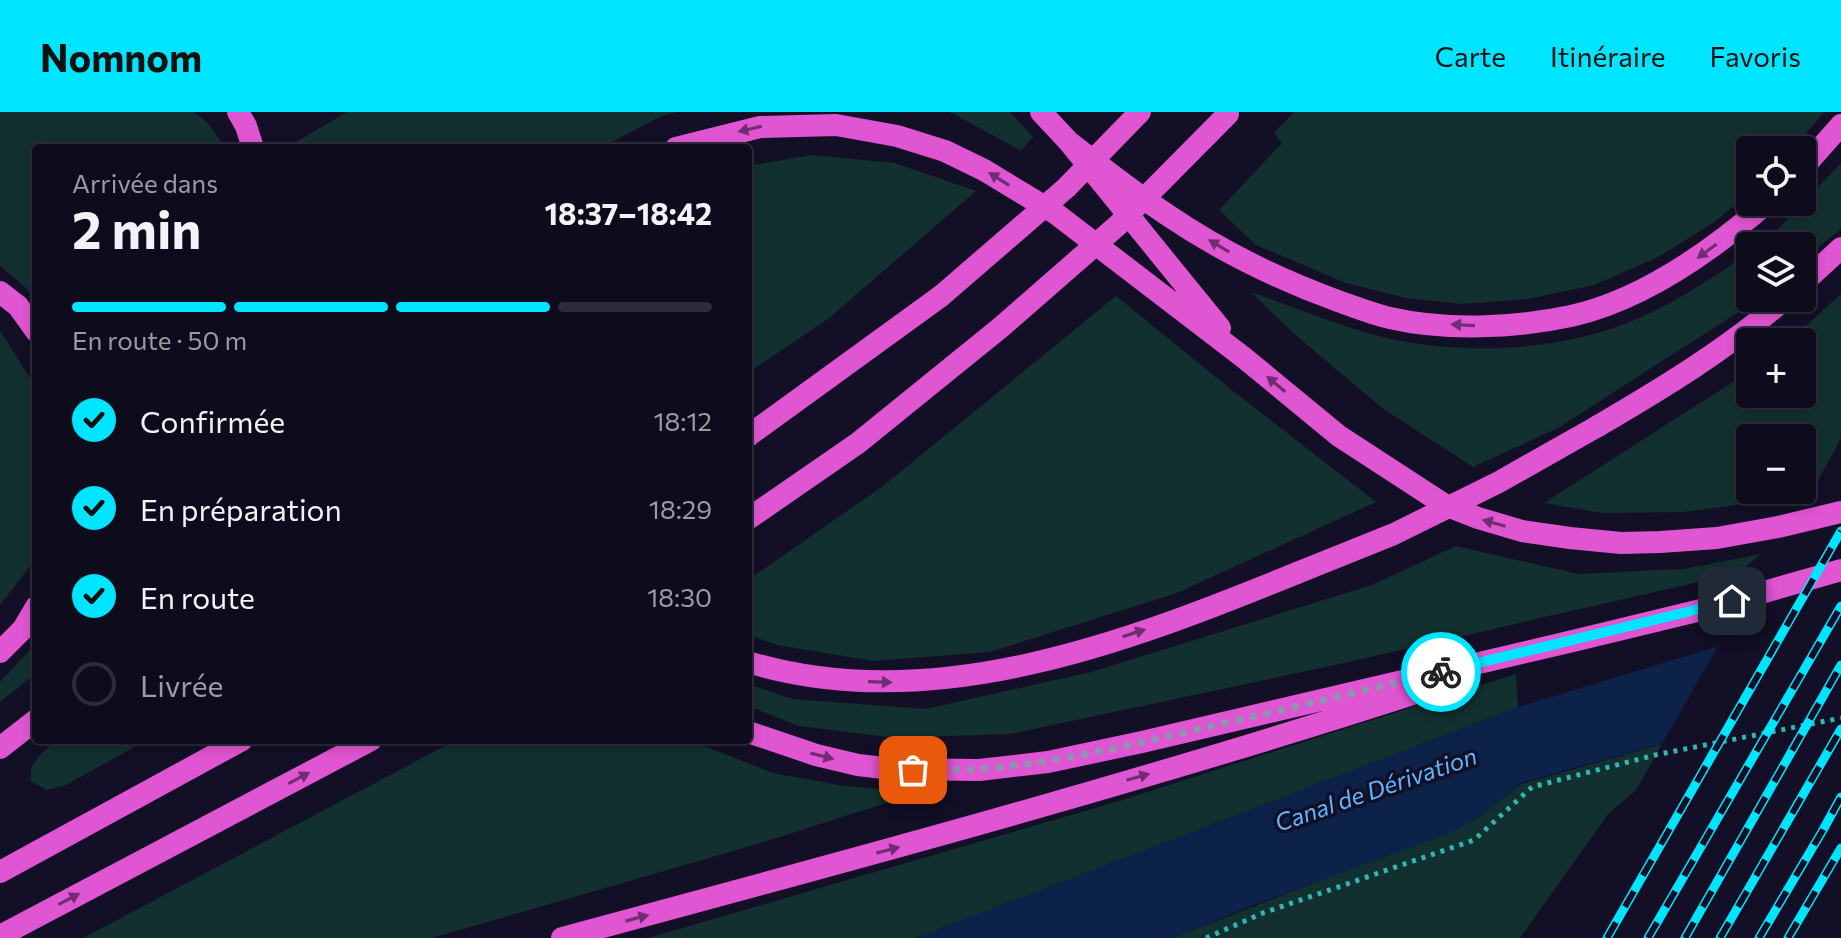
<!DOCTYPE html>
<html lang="fr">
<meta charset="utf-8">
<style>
:root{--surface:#0e0b1c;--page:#1c1929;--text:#f1f3f6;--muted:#9b9ba3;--line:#2e2b3b;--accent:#00e5ff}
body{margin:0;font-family:Commissioner,sans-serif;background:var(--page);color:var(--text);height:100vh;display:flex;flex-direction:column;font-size:30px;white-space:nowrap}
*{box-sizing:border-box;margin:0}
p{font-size:26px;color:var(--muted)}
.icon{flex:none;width:44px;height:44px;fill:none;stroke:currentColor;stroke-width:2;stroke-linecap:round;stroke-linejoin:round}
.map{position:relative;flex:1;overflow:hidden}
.sheet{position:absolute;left:32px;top:32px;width:720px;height:600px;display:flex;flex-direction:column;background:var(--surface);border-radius:8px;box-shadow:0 4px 12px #0003,0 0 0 2px var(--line)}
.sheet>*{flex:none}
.tools{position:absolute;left:1736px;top:24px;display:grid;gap:16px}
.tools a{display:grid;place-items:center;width:80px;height:80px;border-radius:8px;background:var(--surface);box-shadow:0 4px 12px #0003,0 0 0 2px var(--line);font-size:40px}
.pin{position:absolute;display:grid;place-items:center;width:68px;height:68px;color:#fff;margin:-34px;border-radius:16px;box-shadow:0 4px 12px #0006}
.courier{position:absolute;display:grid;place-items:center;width:80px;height:80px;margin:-40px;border:6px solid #00e5ff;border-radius:50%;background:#fff;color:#222;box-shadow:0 2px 10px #0007}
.overview em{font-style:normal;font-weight:700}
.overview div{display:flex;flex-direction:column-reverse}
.overview{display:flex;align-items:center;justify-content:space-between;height:136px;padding:0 40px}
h1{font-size:52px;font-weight:700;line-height:60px}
.bar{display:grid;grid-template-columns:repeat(4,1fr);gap:12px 8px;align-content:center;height:96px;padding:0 40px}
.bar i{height:10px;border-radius:6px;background:var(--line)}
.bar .selected{background:var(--accent)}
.bar p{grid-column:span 4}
ol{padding:0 40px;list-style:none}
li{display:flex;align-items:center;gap:24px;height:88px}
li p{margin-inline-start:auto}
li .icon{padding:8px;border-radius:50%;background:var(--accent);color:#111;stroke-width:4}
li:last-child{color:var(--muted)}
li i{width:44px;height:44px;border:4px solid var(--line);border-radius:50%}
header{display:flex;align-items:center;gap:48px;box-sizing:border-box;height:112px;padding:0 40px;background:var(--accent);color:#111}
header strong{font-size:38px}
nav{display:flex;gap:44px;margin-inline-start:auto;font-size:28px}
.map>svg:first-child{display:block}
</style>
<header>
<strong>Nomnom</strong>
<nav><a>Carte</a><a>Itinéraire</a><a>Favoris</a></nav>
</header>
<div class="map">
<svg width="1841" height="826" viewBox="0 0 1841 826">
<rect width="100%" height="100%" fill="#130f26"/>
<!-- green -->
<path fill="#12302f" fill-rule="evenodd" d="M 0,0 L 194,0 L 208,11 L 225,36 L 36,36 L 36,189 L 25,175 L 0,154 Z
M 347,0 L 677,0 L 662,4 L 600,36 L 286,36 Z
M 950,0 L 1010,0 L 1033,25 L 1021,39 Z
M 1294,0 L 1824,0 L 1792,38 L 1750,38 L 1750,80 L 1716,109 L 1658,145 L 1594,173 L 1528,187 L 1461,192 L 1406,186 L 1346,171 L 1256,133 L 1219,98 L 1282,31 L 1274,21 Z
M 812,43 L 895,51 L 976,79 L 828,207 L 748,261 L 748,54 Z
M 1841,51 L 1841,117 L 1802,148 L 1802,134 L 1756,134 L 1776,119 Z
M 1750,139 L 1750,186 L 1756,186 L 1737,201 L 1558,316 L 1473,355 L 1382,296 L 1292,220 L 1251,180 C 1297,196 1348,218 1395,228 C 1463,241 1535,239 1601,220 C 1651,206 1709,170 1750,139 Z
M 1841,182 L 1841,326 L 1810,383 L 1684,400 L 1603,401 L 1544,391 L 1750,259 L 1750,282 L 1802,282 L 1802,230 L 1788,230 ZM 1750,326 L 1802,326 L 1802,378 L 1750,378 Z
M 1116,184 L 1233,279 L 1376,390 L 1177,481 L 990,540 L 873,549 L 777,533 L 748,523 L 748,468 L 883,374 Z
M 0,219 L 36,275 L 36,430 L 31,453 L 0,493 Z
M 1456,434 L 1578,462 L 1683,457 L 1761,442 L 1738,461 L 1335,553 L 1010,622 L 895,626 L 799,614 L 748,594 L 748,572 L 793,587 L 926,597 L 1091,560 L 1372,473 Z
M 36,531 L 36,561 L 0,590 L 0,570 Z
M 1516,562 L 1518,595 L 916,826 L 648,826 L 1116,690 Z
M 57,628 L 147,628 L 64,674 L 46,678 L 31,669 L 31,655 L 42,641 Z
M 456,628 L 689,628 L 773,661 L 845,674 L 921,680 L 754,733 L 432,826 L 83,826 Z
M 1662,632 L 1636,678 L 1609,701 L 1520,826 L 1173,826 L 1475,708 L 1521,672 Z"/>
<!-- water -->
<path fill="#0c2248" d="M 1722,533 L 1841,586 L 1653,634 L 1521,671 L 1475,708 L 1448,722 L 1259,791 L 1173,826 L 916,826 L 1518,595 Z"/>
<!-- pier -->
<path fill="#130f26" d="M 1841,497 L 1841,590 L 1659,637 L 1721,529 Z"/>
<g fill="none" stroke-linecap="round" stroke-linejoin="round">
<!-- path -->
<path stroke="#2fb8b0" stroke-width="5" stroke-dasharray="4 6" stroke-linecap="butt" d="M 1206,826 L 1263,801 L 1474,728 L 1532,675 L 1655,643 L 1841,606"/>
<!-- trunk -->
<path stroke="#e055d1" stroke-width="22" d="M 238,0 L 246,14 L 253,36
M 1041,0 L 1069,30 L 1220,216
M 1069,30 C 1101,55 1133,80 1166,102 C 1220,139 1278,167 1338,189 C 1355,195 1373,202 1390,206 C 1446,219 1515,216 1571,204 C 1643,188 1713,138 1768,90
M 676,36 L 760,15 L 836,13 L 897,24 L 945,39 L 984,58 L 1055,101 L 1243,245 L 1339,324 L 1445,393 L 1478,406 L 1522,419 L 1570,426 L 1621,431 L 1660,430 L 1717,426 L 1778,415 L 1841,400
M 1802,57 L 1841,13
M 1802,172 L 1841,136
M 0,180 L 18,194 L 36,219
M 1598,314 C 1663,276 1729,236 1786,186
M 748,324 L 941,184
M 748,407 L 858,331 L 1000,216
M 0,540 L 23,517 L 36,495
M 748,550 C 931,606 1128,530 1297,461
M 748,620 L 816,643 L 858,653 L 892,657 L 979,658 L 1048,650 L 1142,630 L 1577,528 L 1705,497 L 1841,458
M 0,636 L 36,608
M 0,760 L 242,628
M 0,824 L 371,628
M 562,826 C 852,748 1142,670 1428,577"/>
<!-- rail casing -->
<g stroke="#00e5ff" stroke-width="9">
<path id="rail" d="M 1607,826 L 1841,419
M 1648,826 L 1841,494
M 1685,826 L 1841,553
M 1720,826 L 1841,617
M 1759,826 L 1823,718 L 1841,685
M 1788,826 L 1841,736"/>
</g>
<!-- rail -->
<use href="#rail" stroke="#130f26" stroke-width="6" stroke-dasharray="18" stroke-linecap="butt"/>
<!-- trunk-bridge -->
<path stroke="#e055d1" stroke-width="22" d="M 941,184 L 1066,76 L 1140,0
M 1000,216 L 1118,113 L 1228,2
M 1297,461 L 1394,422 L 1499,370 L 1598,314"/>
</g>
<!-- one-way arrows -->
<defs><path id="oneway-solid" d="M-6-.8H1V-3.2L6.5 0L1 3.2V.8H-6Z" transform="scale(2)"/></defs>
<g fill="#6f2e73">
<use href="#oneway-solid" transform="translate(750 17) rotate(167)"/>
<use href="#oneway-solid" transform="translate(999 67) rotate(-148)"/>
<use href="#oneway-solid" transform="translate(1219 134) rotate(-149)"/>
<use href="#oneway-solid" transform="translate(1707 139) rotate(144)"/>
<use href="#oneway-solid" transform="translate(1463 213) rotate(-177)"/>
<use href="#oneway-solid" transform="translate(1276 272) rotate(-140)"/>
<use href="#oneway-solid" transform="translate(1494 411) rotate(-164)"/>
<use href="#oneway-solid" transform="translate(1134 521) rotate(-18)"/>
<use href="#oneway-solid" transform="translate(880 570) rotate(2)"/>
<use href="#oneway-solid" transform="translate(822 644) rotate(14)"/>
<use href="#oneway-solid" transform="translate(1138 665) rotate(-16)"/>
<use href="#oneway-solid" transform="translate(299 666) rotate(-28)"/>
<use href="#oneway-solid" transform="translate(888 738) rotate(-15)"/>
<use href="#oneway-solid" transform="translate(69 787) rotate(-28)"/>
<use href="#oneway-solid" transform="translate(637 806) rotate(-15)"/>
</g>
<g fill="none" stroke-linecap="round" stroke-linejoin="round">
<!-- done -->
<path stroke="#948fb3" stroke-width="8" stroke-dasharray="0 14.4" d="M 913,658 C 1008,662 1099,640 1191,619 C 1274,600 1357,580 1441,560"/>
<!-- route -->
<path stroke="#00e5ff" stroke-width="10" d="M 1441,560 L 1732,489"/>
</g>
<g text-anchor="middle" stroke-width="7" stroke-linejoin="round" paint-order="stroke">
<!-- water labels -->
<g font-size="24" font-style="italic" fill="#62b6ff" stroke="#130f26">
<text transform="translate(1376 678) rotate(-19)" y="8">Canal de Dérivation</text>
</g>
</g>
</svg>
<div class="tools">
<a><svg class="icon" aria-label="locate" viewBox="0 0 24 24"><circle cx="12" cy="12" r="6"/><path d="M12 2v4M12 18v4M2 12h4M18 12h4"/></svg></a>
<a><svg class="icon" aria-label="layers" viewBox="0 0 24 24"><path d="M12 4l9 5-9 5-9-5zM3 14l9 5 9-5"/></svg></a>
<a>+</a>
<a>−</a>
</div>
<div class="pin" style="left:913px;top:658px;background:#ea580c"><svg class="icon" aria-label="bag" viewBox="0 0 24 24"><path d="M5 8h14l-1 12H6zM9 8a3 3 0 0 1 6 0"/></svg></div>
<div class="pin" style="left:1732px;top:489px;background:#1f2937"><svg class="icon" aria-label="home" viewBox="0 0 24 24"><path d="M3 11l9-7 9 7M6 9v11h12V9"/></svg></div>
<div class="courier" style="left:1441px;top:560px"><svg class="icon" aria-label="bike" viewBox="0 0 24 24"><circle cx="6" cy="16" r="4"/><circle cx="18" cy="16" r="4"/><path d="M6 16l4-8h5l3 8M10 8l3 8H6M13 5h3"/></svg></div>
<section class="sheet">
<div class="overview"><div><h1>2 min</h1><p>Arrivée dans</p></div><em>18:37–18:42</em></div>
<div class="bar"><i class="selected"></i><i class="selected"></i><i class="selected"></i><i></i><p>En route · 50 m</p></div>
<ol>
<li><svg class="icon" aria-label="check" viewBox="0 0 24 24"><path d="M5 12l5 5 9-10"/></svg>Confirmée<p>18:12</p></li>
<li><svg class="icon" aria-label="check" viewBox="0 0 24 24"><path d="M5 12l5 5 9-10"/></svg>En préparation<p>18:29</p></li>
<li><svg class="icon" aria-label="check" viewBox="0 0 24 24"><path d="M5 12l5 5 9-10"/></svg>En route<p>18:30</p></li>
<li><i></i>Livrée</li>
</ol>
</section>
</div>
